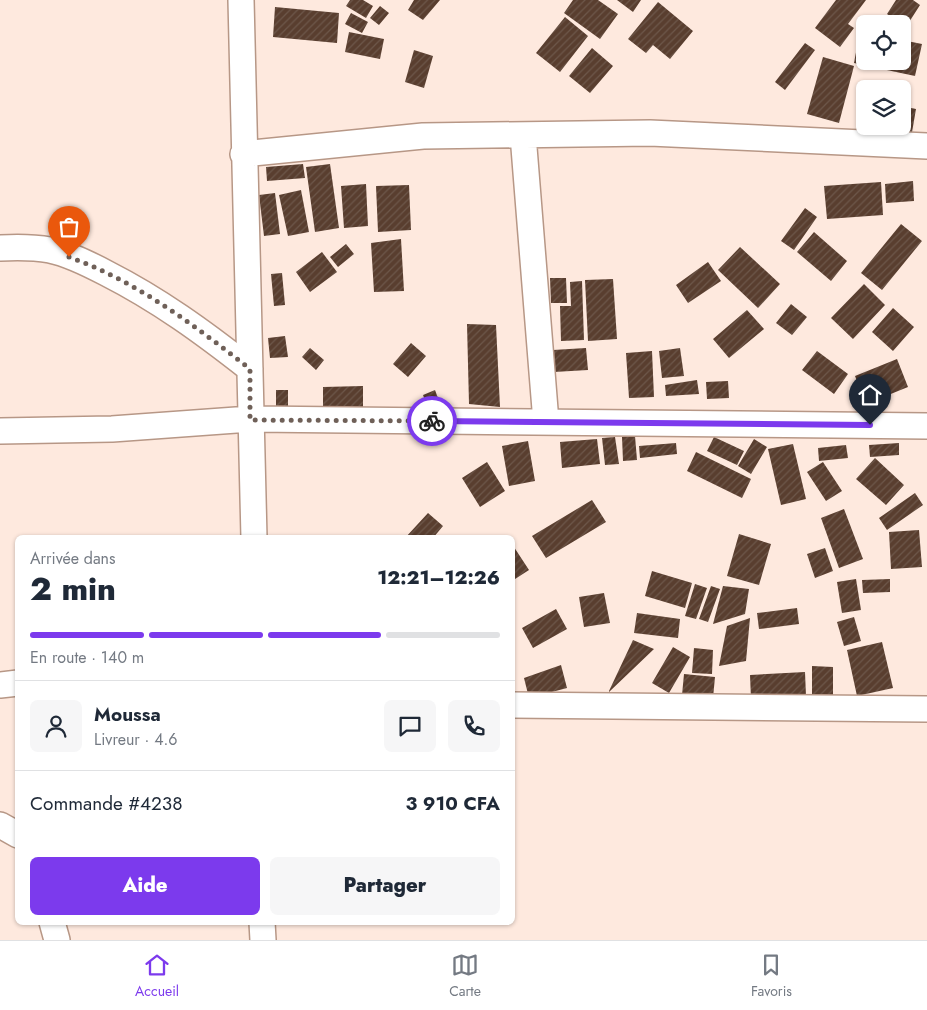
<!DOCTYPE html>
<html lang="fr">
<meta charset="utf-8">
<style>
:root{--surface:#fff;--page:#f6f6f7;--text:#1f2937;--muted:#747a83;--line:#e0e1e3;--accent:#7c3aed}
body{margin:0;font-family:Jost,sans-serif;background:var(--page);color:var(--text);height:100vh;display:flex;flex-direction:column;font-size:19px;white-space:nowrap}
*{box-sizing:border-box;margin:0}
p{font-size:16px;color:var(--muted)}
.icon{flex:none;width:28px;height:28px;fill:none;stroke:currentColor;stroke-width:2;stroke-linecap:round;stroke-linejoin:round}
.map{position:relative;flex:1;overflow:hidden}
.side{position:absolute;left:15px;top:535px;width:500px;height:390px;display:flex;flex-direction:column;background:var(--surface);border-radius:8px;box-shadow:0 1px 4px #0004}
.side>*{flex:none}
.fabs{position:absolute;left:856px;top:15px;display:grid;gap:10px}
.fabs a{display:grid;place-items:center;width:55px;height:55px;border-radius:8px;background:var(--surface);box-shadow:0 1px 4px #0004;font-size:25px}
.pin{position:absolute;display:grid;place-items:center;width:42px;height:42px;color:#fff;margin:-51px -21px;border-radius:50% 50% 50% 0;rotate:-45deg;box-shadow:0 0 5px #0007}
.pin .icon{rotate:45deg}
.courier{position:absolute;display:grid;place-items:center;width:50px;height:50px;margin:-25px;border:4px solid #7c3aed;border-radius:50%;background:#fff;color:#222;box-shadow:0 1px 6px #0007}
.headline em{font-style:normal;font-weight:800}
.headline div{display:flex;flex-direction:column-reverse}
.headline{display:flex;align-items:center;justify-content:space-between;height:85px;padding:0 15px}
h1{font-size:32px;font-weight:800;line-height:38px}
.bar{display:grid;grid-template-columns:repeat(4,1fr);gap:8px 5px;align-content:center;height:60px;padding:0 15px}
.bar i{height:6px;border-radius:4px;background:var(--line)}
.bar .selected{background:var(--accent)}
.bar p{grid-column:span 4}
.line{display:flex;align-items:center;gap:12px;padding:0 15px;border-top:1px solid var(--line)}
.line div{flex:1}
.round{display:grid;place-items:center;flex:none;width:52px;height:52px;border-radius:8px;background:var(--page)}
.action{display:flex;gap:10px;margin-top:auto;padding:10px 15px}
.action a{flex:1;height:58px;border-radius:8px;background:var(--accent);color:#fff;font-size:20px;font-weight:800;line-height:58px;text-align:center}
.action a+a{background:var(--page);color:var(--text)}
.menu{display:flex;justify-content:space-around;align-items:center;height:70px;border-top:1px solid var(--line);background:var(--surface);font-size:14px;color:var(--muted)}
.menu a{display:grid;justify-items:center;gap:2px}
.menu .selected{color:var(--accent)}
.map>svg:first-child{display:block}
</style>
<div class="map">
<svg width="927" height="940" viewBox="0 0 927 940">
<defs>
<pattern id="building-hatch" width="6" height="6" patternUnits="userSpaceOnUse" patternTransform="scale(1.25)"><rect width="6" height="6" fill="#593e2f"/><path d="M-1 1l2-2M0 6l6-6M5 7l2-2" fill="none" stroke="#6d574a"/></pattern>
</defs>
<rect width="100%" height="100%" fill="#fee9de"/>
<!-- building -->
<path fill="url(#building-hatch)" d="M 350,0 L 363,0 L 373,6 L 366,18 L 346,6 Z
M 414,0 L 440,0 L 423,20 L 408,10 Z
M 573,0 L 598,0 L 618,14 L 600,39 L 564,13 Z
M 617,0 L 641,0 L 633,12 Z
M 836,0 L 866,0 L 848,24 L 854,28 L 840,47 L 815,28 Z
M 896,0 L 913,0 L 920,5 L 906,27 L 887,14 Z
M 658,2 L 693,31 L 670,59 L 653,45 L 646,53 L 628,39 Z
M 380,6 L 389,13 L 379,25 L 370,18 Z
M 275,7 L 339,13 L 337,43 L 273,37 Z
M 351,13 L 368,22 L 362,33 L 345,24 Z
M 565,17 L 588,36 L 560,72 L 536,53 Z
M 860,31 L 865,32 L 865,61 L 902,61 L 902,40 L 922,44 L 915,76 L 854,63 Z
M 349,32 L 384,39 L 380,59 L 345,52 Z
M 805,43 L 815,50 L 785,90 L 775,82 Z
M 592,48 L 613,66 L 590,93 L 569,76 Z
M 414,50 L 433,56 L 424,88 L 405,82 Z
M 823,57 L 854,66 L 839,123 L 807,114 Z
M 864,98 L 865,126 L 902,126 L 902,106 L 916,109 L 911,138 L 859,128 Z
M 303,164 L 305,178 L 267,181 L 266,167 Z
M 330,164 L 339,228 L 315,232 L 306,167 Z
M 913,181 L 914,201 L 886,203 L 885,184 Z
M 881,182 L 883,215 L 827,219 L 824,186 Z
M 366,184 L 368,226 L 344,228 L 341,186 Z
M 409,185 L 411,230 L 378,232 L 376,186 Z
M 301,190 L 309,232 L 288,236 L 279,195 Z
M 275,193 L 280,234 L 264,236 L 259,195 Z
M 805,208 L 817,217 L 794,250 L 781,241 Z
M 901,224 L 922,241 L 882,290 L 861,273 Z
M 814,232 L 847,261 L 831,281 L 797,252 Z
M 401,239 L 404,291 L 374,292 L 371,243 Z
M 346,244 L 354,254 L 338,267 L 330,257 Z
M 740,247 L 780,284 L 758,308 L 718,270 Z
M 322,252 L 337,272 L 310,292 L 296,272 Z
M 708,262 L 721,281 L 688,303 L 676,285 Z
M 282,273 L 285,305 L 274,306 L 271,274 Z
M 550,278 L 566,278 L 567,303 L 551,303 Z
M 613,279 L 617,339 L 588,341 L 585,280 Z
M 582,281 L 584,340 L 561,341 L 560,306 L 571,306 L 570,282 Z
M 864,284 L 885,305 L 853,339 L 831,318 Z
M 791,304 L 807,317 L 792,335 L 776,323 Z
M 893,308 L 914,327 L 893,351 L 872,332 Z
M 747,310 L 764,329 L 729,358 L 713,339 Z
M 467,324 L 496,325 L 500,407 L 469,404 Z
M 285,336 L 288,357 L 270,358 L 268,338 Z
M 411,343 L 426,356 L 408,377 L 393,364 Z
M 310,348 L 324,360 L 316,370 L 302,357 Z
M 586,348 L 588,370 L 554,372 L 553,350 Z
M 680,348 L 684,376 L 662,378 L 659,351 Z
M 652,351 L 654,397 L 629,398 L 626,353 Z
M 817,351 L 848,374 L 834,394 L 802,370 Z
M 897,359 L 908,387 L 866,404 L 855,376 Z
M 697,380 L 699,394 L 666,396 L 665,385 Z
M 728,381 L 729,398 L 707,399 L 706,382 Z
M 363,386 L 363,409 L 323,409 L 323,387 Z
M 276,390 L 288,390 L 288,414 L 276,414 Z
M 435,390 L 439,401 L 427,406 L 423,395 Z
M 635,436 L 637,460 L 623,461 L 622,437 Z
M 615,437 L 619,464 L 605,465 L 602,438 Z
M 714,437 L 744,451 L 737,465 L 707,451 Z
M 597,439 L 600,464 L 562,468 L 560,442 Z
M 754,439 L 767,447 L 751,474 L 738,466 Z
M 528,441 L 535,481 L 509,486 L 502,446 Z
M 676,443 L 677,454 L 640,458 L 639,446 Z
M 899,443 L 899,455 L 870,457 L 869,445 Z
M 793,444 L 806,499 L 781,505 L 768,449 Z
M 846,445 L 848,458 L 819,461 L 818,448 Z
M 696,452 L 751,479 L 742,498 L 687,471 Z
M 875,458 L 904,485 L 886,505 L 856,479 Z
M 487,462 L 505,491 L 480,507 L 462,478 Z
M 823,462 L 842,491 L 826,501 L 807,472 Z
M 915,493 L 923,505 L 887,530 L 879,518 Z
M 592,500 L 606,522 L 546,558 L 532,536 Z
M 844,509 L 863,559 L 839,568 L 821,518 Z
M 428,513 L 443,526 L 433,538 L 405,538 Z
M 919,530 L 922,567 L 891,569 L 889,532 Z
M 739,534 L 771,544 L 759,585 L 727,576 Z
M 512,544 L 529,570 L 512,581 Z
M 825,548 L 833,571 L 815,578 L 807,554 Z
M 652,571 L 692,583 L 685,608 L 645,596 Z
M 856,579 L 861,610 L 842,613 L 837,582 Z
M 890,579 L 890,592 L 863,593 L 862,580 Z
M 695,584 L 707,588 L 696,619 L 685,616 Z
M 711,586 L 720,589 L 708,622 L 699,619 Z
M 723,586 L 749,589 L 745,614 L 713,624 Z
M 604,593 L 610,623 L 584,627 L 579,597 Z
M 797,608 L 799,624 L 759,629 L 757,613 Z
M 556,609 L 567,629 L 533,648 L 522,628 Z
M 637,613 L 680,619 L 678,638 L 634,633 Z
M 854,617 L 861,641 L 844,646 L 837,622 Z
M 750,618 L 746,661 L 719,666 L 727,626 Z
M 633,640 L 654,649 L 609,692 L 609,691 Z
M 882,642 L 893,688 L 857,696 L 847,650 Z
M 673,647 L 690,657 L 669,693 L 652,683 Z
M 694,648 L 713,650 L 712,674 L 692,673 Z
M 561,665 L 567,688 L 529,698 L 524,678 Z
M 812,666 L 833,667 L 833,695 L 812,694 Z
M 805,672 L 806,696 L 751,699 L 750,675 Z
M 684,674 L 715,677 L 713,698 L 682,695 Z"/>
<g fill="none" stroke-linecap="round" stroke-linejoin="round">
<!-- minor casing -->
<g stroke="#b79786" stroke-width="28">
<path id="minor" d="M 241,0 L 254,538
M 523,135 L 546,422
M 243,154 L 423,136 L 650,133 L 927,146
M 0,248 C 17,247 33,247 50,250 C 69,254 89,264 106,273 C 159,300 203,332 250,369
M 0,431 L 112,429 L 250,419 L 927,426
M 0,685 L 18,683
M 512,705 L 927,709
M 0,825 L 18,835
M 52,922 L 57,940
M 262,922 L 263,940"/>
</g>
<!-- minor -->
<use href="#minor" stroke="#fff" stroke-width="25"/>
</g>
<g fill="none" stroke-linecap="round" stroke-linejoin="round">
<!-- done -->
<path stroke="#6f6058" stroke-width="5" stroke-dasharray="0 9" d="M 69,257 C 136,281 194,325 250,369 L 250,420 L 432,421"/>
<!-- route -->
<path stroke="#7c3aed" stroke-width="6" d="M 432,421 L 870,425"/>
</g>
</svg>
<div class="fabs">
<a><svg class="icon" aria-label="locate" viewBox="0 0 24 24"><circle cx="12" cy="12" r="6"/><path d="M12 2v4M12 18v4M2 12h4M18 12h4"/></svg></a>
<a><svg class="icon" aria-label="layers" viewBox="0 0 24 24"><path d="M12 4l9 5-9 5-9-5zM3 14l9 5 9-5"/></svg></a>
</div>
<div class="pin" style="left:69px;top:257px;background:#ea580c"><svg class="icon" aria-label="bag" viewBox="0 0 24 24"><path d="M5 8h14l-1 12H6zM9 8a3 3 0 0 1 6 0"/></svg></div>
<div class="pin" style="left:870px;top:425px;background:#1f2937"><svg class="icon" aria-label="home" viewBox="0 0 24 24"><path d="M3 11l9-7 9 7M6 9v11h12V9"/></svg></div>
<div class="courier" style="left:432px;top:421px"><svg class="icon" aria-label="bike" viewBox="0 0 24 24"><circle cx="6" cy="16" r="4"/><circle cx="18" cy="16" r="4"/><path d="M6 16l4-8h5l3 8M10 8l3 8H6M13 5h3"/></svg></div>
<section class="side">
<div class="headline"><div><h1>2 min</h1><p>Arrivée dans</p></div><em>12:21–12:26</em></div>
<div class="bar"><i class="selected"></i><i class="selected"></i><i class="selected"></i><i></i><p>En route · 140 m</p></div>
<div class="line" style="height:90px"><a class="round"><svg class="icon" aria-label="person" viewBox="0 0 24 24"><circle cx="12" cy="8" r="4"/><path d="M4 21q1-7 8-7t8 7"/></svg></a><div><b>Moussa</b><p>Livreur · 4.6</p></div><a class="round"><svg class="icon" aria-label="chat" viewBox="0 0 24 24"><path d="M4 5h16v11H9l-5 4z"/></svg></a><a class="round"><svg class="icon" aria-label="phone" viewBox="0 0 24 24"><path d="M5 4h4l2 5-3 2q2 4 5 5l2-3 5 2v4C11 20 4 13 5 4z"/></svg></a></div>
<div class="line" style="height:65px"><div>Commande #4238</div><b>3 910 CFA</b></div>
<div class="action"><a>Aide</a><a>Partager</a></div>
</section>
</div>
<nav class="menu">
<a class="selected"><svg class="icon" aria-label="home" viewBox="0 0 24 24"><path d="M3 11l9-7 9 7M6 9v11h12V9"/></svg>Accueil</a>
<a><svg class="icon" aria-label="map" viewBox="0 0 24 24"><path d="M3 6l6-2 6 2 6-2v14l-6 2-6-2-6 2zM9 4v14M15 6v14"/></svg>Carte</a>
<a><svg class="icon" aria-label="saved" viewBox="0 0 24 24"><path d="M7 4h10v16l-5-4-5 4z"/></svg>Favoris</a>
</nav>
